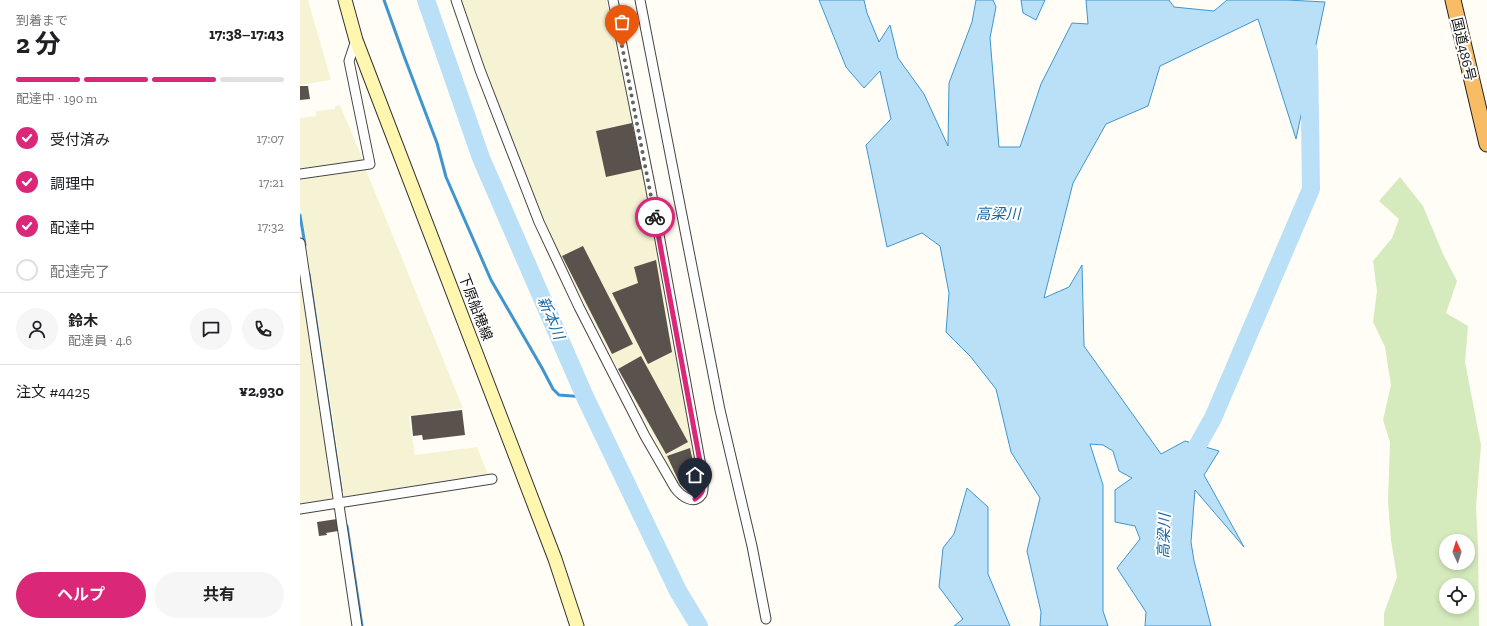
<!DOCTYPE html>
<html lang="ja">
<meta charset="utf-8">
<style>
:root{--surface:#fff;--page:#f6f6f6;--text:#202124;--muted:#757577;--line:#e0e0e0;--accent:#db2777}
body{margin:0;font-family:"Zilla Slab","Noto Sans JP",serif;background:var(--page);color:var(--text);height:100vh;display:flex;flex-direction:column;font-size:15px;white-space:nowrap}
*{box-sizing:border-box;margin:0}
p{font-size:13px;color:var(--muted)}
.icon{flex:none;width:22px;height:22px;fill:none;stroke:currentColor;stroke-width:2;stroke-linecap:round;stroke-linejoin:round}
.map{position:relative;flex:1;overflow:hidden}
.panel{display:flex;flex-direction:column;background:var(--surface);width:300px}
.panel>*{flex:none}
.needle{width:26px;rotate:356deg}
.fabs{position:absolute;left:1139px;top:534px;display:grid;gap:8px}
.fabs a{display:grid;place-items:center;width:36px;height:36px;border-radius:50%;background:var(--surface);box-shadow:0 2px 6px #0003;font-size:20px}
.pin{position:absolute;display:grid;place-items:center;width:34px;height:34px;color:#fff;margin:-41px -17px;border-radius:50% 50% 50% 0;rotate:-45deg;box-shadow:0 0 4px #0007}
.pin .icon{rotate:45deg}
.courier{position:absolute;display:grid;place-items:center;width:40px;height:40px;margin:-20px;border:3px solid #db2777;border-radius:50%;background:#fff;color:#222;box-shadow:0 1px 5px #0007}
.summary em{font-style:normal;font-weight:700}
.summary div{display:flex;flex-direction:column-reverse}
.summary{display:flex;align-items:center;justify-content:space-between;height:68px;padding:0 16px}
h1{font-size:26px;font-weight:700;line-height:30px}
.bar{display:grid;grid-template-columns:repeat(4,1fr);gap:6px 4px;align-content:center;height:48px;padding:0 16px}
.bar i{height:5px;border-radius:3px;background:var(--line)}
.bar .on{background:var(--accent)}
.bar p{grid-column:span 4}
.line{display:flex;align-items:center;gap:10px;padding:0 16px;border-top:1px solid var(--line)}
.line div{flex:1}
.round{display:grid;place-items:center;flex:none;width:42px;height:42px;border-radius:21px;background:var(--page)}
ol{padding:0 16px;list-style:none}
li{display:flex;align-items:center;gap:12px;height:44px}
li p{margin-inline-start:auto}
li .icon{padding:4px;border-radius:50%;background:var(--accent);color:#fff;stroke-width:4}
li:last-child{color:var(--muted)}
li i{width:22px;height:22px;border:2px solid var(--line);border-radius:50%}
.cta{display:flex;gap:8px;margin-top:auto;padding:8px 16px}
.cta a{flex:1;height:46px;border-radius:24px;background:var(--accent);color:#fff;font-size:16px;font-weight:700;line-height:46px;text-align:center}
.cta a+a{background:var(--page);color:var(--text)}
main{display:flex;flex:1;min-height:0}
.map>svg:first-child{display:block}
</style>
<main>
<section class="panel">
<div class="summary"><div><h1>2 分</h1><p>到着まで</p></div><em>17:38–17:43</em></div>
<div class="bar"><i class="on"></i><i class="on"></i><i class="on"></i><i></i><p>配達中 · 190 m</p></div>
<ol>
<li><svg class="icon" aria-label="check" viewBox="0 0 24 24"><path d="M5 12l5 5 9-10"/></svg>受付済み<p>17:07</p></li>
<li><svg class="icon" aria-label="check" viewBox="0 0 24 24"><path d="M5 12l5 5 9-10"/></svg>調理中<p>17:21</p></li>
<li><svg class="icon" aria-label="check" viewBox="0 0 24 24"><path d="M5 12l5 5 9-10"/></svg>配達中<p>17:32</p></li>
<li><i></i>配達完了</li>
</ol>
<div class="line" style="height:72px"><a class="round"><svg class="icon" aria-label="person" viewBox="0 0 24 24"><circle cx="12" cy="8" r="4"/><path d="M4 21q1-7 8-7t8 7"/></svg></a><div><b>鈴木</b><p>配達員 · 4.6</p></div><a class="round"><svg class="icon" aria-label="chat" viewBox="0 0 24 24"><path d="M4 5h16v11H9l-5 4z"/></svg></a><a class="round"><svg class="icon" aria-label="phone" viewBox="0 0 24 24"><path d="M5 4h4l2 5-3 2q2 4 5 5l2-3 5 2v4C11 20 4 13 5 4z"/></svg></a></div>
<div class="line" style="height:52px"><div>注文 #4425</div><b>¥2,930</b></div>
<div class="cta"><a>ヘルプ</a><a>共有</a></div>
</section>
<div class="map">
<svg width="1187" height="626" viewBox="0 0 1187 626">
<rect width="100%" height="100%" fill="#fffdf5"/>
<!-- farmland -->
<path fill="#f6f3d4" d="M 0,0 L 8,0 L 31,80 L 0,85 Z
M 161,0 L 306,0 L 343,170 L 355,236 L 369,331 L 388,407 L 401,485 L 398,491 L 393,496 L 384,493 L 377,482 L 257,252 L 234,201 L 182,65 Z
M 40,105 L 63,160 L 0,170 L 0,118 L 16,116 L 16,111 L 35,109 L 35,106 Z
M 66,170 L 163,408 L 109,416 L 115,455 L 177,447 L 188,474 L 44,497 L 37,446 L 0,204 L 0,180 Z
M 0,266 L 34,499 L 0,504 Z"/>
<!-- green -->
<path fill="#d5ebbd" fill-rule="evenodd" d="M 1100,177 L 1123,206 L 1143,254 L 1157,281 L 1146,313 L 1168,326 L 1165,362 L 1181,445 L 1176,507 L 1178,545 L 1179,626 L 1084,626 L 1084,613 L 1097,577 L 1091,540 L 1088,501 L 1090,442 L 1083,420 L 1091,385 L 1085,347 L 1073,322 L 1077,291 L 1073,261 L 1092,238 L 1099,219 L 1079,201 ZM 1146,541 L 1168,541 L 1168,563 L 1146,563 ZM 1146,585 L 1168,585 L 1168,607 L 1146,607 Z"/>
<!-- water -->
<path fill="#b9e0f7" stroke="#3f96cf" d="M 519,0 L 564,0 L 567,13 L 579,42 L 590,25 L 598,58 L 624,94 L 648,146 L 649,83 L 672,22 L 676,0 L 693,0 L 696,7 L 690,38 L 699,147 L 720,147 L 741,84 L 772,23 L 788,24 L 786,0 L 869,0 L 874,7 L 914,11 L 927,0 L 987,0 L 1025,2 L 996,139 L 958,19 L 860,66 L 848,106 L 806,124 L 773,183 L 744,298 L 769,287 L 782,265 L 784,346 L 861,454 L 885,441 L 919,451 L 904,475 L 944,547 L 895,490 L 891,542 L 894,561 L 911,626 L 845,626 L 846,612 L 817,568 L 840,539 L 835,526 L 815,522 L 815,490 L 832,478 L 819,471 L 813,451 L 803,445 L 790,444 L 803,485 L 803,611 L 808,626 L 740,626 L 741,612 L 727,551 L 740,498 L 711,452 L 696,389 L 670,356 L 646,332 L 649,293 L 640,246 L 622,233 L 587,247 L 566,145 L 591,119 L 580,71 L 564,88 L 546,67 Z
M 721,0 L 745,0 L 736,20 L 723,13 Z
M 667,488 L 688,507 L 688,574 L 710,626 L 654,626 L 663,619 L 639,587 L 643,548 L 654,534 Z"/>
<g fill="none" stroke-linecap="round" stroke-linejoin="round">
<!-- stream -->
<path stroke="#3f96cf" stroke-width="3" d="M 84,0 L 104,56 L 137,143 L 146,177 L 191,280 L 242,368 L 253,389 L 259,395 L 285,397
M 0,215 L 5,245
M 9,274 L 41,490
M 47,526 L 62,626"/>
<!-- river -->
<path stroke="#b9e0f7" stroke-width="18" d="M 126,0 L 181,158 L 285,397 L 378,591 L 399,626
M 886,466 L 913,418 L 1011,189 L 1009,51"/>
</g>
<!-- building -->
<path fill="#5a524d" d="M 0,86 L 8,86 L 10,99 L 0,100 Z
M 332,123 L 342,169 L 306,177 L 296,131 Z
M 283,246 L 333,344 L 312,354 L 262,256 Z
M 356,260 L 372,352 L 348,364 L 312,293 L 338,283 L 334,267 Z
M 341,356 L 388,442 L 366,454 L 318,369 Z
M 162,410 L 165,435 L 123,440 L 122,435 L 113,436 L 111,416 Z
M 390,448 L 398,485 L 389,493 L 380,484 L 367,456 Z
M 37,519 L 38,531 L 26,533 L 27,535 L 19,536 L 17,522 Z"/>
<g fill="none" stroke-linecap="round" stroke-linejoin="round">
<!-- minor casing -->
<g stroke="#444" stroke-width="11">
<path id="minor" d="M 156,0 L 180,70 L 239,222 L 279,307 L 345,436 L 375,488 C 381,496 394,506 402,494 C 404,489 403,483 403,477 L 350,185 L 313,0
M 340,0 L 420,410 L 452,546 L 466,619
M 0,174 L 70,164 L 49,61 L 56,40
M 0,243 L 57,626
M 0,509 L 192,479"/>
</g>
<!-- secondary casing -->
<g stroke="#333" stroke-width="15">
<path id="secondary" d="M 45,0 L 56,40 L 255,559 L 277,626"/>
</g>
<!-- trunk casing -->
<g stroke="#222" stroke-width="17">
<path id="trunk" d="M 1153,0 L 1187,144"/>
</g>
<!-- minor -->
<use href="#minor" stroke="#fff" stroke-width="9"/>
<!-- secondary -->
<use href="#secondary" stroke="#fff6b0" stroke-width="13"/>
<!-- trunk -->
<use href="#trunk" stroke="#f7bc64" stroke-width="15"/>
</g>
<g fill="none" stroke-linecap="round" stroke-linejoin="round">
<!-- done -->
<path stroke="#646461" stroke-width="4" stroke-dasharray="0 7.2" d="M 322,46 L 355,217"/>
<!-- route -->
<path stroke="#db2777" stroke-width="5" d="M 355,217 L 403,478 C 403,488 405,492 395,499"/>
</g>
<g text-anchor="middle" stroke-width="4" stroke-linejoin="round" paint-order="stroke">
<!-- street labels -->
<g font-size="14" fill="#111" stroke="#fff">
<text transform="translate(1164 49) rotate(77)" y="5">国道486号</text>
<text transform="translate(176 307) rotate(69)" y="5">下原船穂線</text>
</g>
<!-- water labels -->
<g font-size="15" font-style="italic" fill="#1768a6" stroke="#fff">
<text x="698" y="219">高梁川</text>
<text transform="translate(251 318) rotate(67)" y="5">新本川</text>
<text transform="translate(864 536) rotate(-88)" y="5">高梁川</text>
</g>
</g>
</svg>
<div class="fabs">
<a><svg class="needle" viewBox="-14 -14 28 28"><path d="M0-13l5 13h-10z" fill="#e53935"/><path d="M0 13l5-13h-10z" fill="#757577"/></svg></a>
<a><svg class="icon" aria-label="locate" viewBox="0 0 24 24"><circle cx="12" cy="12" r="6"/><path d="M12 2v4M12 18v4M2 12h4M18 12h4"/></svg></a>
</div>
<div class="pin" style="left:322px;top:46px;background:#ea580c"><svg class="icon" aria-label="bag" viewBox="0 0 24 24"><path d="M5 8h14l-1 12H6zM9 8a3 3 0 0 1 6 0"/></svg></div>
<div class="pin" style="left:395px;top:499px;background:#1f2937"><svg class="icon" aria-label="home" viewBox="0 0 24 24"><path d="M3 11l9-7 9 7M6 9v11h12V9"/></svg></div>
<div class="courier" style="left:355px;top:217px"><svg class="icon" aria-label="bike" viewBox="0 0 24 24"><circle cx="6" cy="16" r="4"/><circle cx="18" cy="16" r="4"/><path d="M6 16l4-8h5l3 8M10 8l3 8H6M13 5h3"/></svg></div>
</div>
</main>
